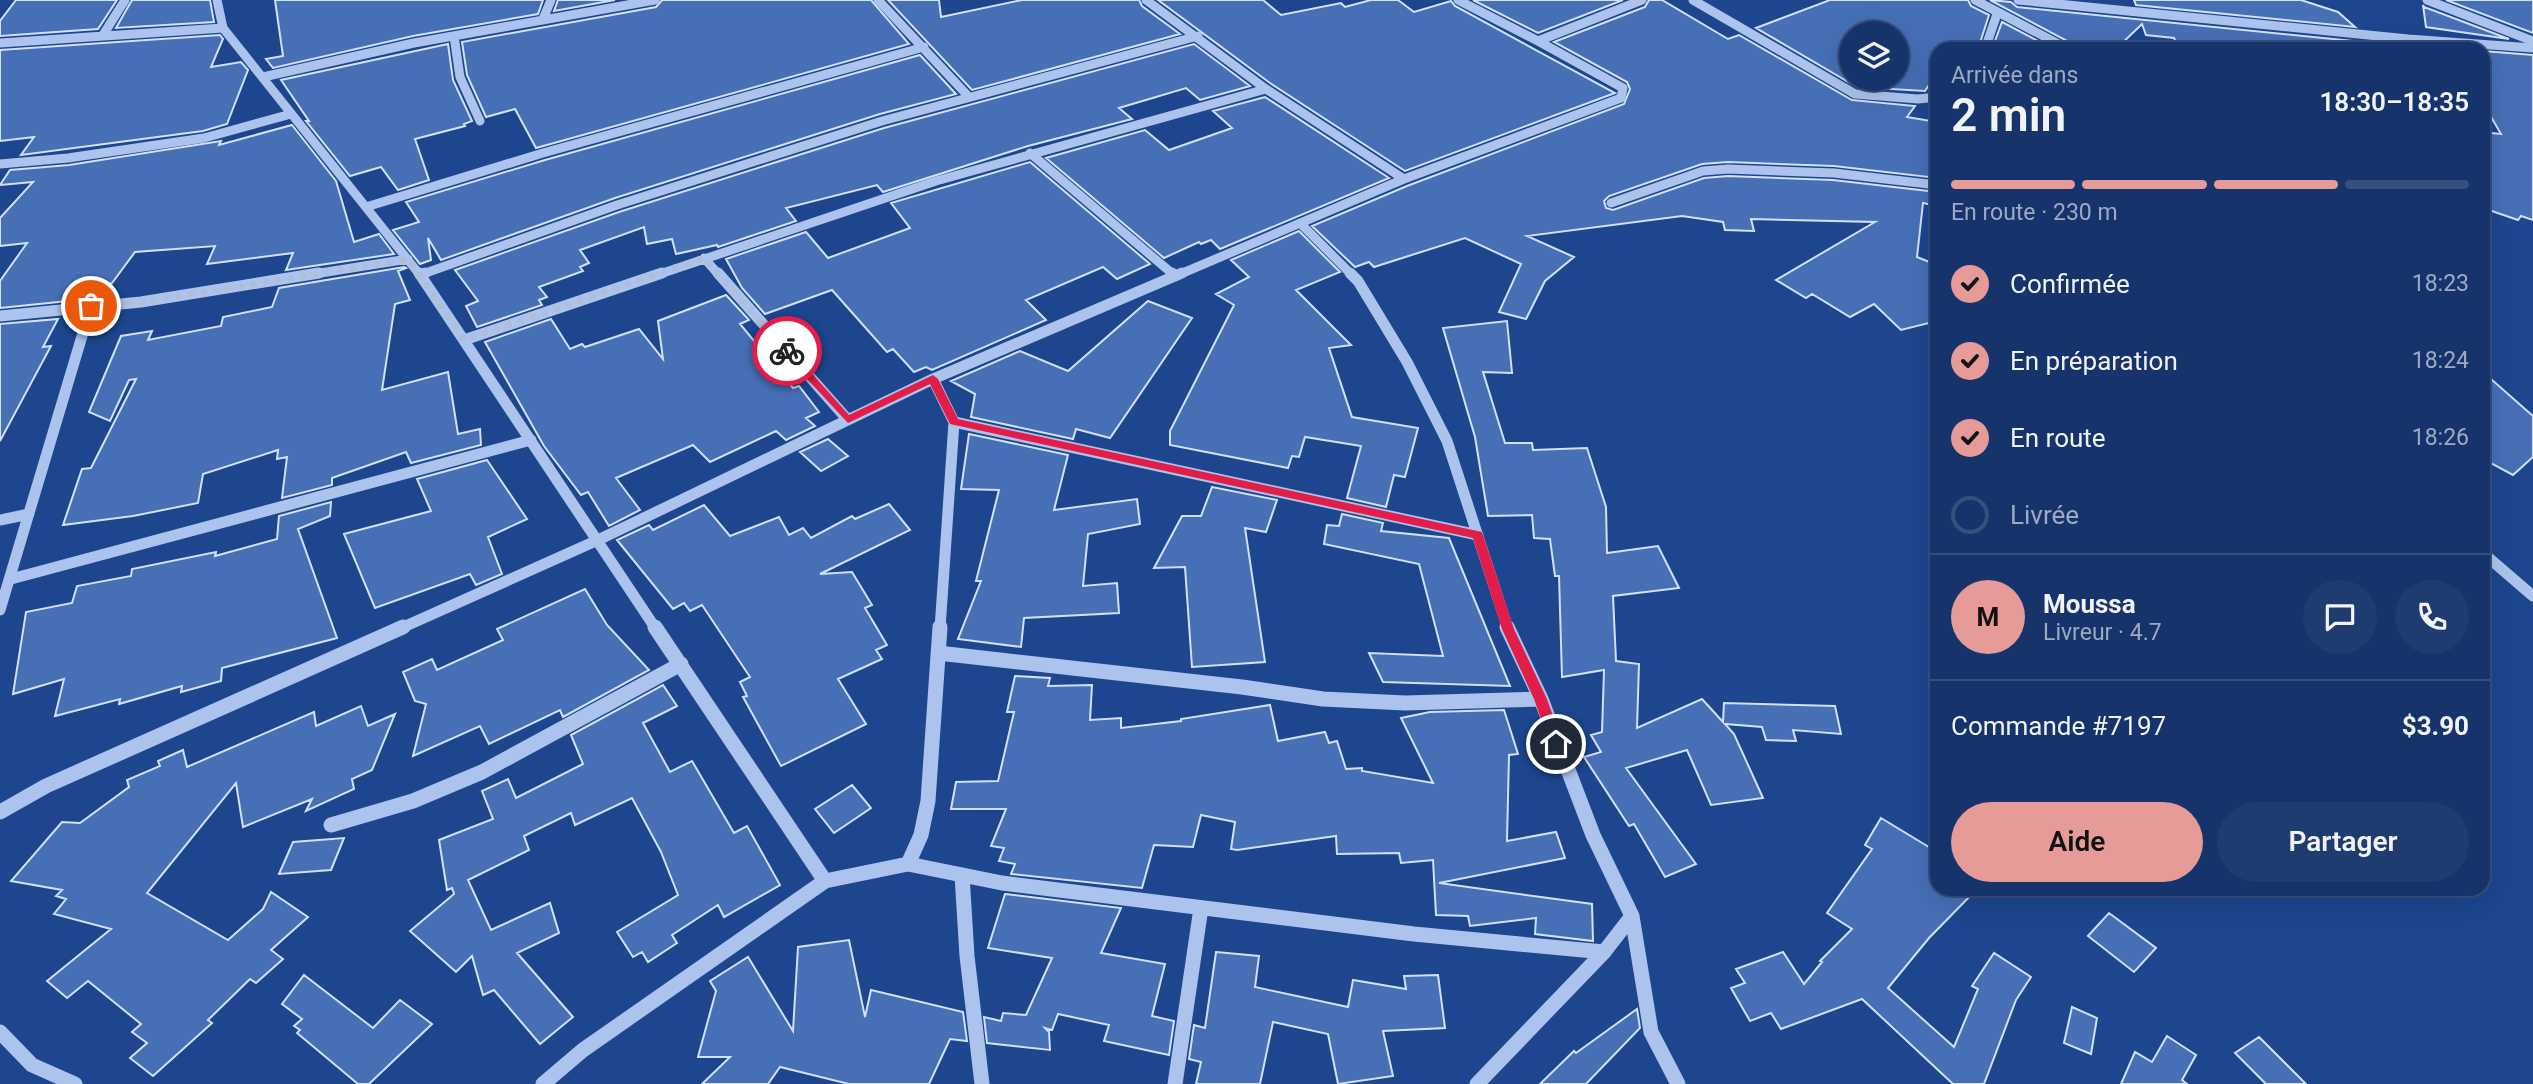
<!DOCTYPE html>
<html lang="fr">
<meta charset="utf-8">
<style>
:root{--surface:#16346b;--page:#1f3c71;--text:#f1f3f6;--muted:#9eaac1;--line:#354f7e;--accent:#e69b98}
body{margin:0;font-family:Roboto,sans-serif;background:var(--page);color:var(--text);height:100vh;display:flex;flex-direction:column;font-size:26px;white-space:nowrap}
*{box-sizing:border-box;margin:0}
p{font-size:23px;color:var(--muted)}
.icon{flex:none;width:38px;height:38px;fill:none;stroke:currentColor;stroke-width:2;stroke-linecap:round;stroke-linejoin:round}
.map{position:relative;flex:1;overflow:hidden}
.drawer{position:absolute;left:1930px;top:42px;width:560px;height:854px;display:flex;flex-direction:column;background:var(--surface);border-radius:21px;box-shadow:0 7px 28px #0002,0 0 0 2px var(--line)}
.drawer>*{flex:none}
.controls{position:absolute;left:1839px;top:21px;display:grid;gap:14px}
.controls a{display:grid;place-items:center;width:70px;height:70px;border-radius:50%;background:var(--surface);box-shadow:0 7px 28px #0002,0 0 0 2px var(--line);font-size:35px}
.pin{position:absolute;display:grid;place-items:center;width:60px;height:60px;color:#fff;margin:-30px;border:4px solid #fff;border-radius:50%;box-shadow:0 2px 7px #0007}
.courier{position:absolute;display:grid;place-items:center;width:70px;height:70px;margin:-35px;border:5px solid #e11d48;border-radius:50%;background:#fff;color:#222;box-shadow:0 2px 9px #0007}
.overview em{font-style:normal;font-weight:600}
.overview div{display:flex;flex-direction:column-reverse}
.overview{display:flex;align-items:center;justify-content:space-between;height:119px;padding:0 21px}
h1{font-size:46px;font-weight:600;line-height:52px}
.bar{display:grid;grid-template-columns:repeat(4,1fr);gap:10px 7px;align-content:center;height:84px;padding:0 21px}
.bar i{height:9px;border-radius:5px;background:var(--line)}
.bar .selected{background:var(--accent)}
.bar p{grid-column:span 4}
.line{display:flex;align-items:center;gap:18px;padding:0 21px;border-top:2px solid var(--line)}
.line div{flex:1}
.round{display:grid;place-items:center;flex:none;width:74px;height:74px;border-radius:37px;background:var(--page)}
ol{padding:0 21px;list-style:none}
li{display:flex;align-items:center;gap:21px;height:77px}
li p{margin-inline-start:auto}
li .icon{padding:7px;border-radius:50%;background:var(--accent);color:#111;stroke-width:4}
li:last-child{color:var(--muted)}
li i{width:38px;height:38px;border:4px solid var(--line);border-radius:50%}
.button{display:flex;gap:14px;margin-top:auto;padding:14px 21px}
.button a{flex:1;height:80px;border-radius:42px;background:var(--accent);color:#111;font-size:28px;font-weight:600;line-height:80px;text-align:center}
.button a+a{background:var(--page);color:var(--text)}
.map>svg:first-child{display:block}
</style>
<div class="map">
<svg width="2533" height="1084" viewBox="0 0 2533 1084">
<rect width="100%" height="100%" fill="#1d468f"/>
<!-- building -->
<path fill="#466fb6" stroke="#d1e0f9" stroke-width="2" fill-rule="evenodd" d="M 16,0 L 117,0 L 98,29 L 0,36 L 0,21 Z
M 132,0 L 210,0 L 214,22 L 116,28 Z
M 275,0 L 543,0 L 538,14 L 413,36 L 273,68 L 266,59 L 283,56 Z
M 558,0 L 615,0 L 554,11 Z
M 662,0 L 871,0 L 909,44 L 536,148 L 515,109 L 486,117 L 467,75 L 462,42 L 656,7 Z
M 888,0 L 939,0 L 941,17 L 1022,0 L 1139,0 L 1142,6 L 1180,34 L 972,90 Z
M 1158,0 L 1263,0 L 1281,15 L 1341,3 L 1345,7 L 1371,0 L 1398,0 L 1414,12 L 1451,1 L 1455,6 L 1615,93 L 1405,171 L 1270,83 Z
M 1473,0 L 1623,0 L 1538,33 Z
M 1649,0 L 1662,0 L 1728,39 L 1739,35 L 1852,100 L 1915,106 L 1907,117 L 1937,122 L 1937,178 L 1834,166 L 1728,162 L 1702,164 L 1609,196 L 1604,201 L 1606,208 L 1613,210 L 1704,178 L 1728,176 L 1833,180 L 1937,192 L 1937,206 L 1923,203 L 1917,257 L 1937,265 L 1937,321 L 1901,330 L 1874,304 L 1850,317 L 1812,294 L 1806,298 L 1776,280 L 1875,222 L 1751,219 L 1754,231 L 1725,230 L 1723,222 L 1682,216 L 1527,236 L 1574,257 L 1545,281 L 1526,319 L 1499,312 L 1521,264 L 1465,238 L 1374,267 L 1369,262 L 1355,267 L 1312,226 L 1407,186 L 1624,104 L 1630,89 L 1627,82 L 1554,42 L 1645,7 Z
M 1830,0 L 1968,0 L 1971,6 L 1989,15 L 1978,49 L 1937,49 L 1937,73 L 1925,91 L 1857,87 L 1756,28 ZM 1852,33 L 1897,33 L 1897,79 L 1852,79 Z
M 1990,0 L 2011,2 L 2017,7 L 2373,43 L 2381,49 L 2179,49 L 2174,38 L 2146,35 L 2142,24 L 2116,49 L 2075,49 L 2071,43 Z
M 2134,0 L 2301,0 L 2338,12 L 2355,27 L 2136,5 Z
M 2446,0 L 2533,0 L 2533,33 Z
M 2423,5 L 2424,7 L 2509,39 L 2426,27 Z
M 2002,22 L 2053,49 L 1992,49 Z
M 220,35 L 223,39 L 211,67 L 241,62 L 248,70 L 227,124 L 203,131 L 21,155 L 34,137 L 0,141 L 0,50 Z
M 448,44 L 453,80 L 472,121 L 464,124 L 465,126 L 415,139 L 429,180 L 398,190 L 381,167 L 350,176 L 306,121 L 309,121 L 281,80 Z
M 1194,44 L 1250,86 L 1200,100 L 1186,88 L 1119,108 L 1132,119 L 1028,146 L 883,192 L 877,185 L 786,208 L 796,221 L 718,247 L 717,245 L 676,254 L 672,239 L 647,244 L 644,227 L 580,250 L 589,263 L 580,267 L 583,271 L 539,287 L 547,297 L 539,300 L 542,305 L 477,327 L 466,306 L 478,301 L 455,270 L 619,212 L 884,128 Z
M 2483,51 L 2533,55 L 2533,220 L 2521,216 L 2518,220 L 2483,208 L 2483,132 L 2501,134 L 2483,103 Z
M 920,55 L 956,94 L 880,114 L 615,198 L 441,260 L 428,238 L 431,260 L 420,264 L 393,230 L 419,222 L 406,202 L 545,160 Z
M 1265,97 L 1389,178 L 1220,249 L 1211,240 L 1201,244 L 1199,242 L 1164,258 L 1046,158 L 1145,130 L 1169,150 L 1232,128 L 1213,111 Z
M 292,125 L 336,181 L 354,242 L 379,234 L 394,254 L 286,270 L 293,253 L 207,264 L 215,246 L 135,252 L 112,283 L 76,285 L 68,301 L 0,308 L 0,281 L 27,243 L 0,246 L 0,218 L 33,182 L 0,185 L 10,170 L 69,165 L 221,141 L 219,145 Z
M 1030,162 L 1150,264 L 1117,279 L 1103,267 L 1026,300 L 1046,320 L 932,370 L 926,367 L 914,372 L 893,349 L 887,352 L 832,290 L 765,314 L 742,288 L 726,259 L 806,232 L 828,258 L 910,228 L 891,203 Z
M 1299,231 L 1340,272 L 1296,290 L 1351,345 L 1329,348 L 1352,417 L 1418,428 L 1405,477 L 1394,475 L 1386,507 L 1347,498 L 1361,446 L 1305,437 L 1299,457 L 1292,456 L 1288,468 L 1170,445 L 1170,431 L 1234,305 L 1216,294 L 1249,277 L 1231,260 Z
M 404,267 L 406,268 L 398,271 L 410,300 L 395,304 L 382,390 L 448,372 L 458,434 L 480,429 L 481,445 L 411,463 L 406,452 L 332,478 L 332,485 L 282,498 L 287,457 L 277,459 L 278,450 L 203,474 L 198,503 L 133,516 L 63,525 L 82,469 L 91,468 L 136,379 L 129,380 L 110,421 L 89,412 L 121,336 L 152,331 L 148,340 L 221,326 L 223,317 L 272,307 L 279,288 Z
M 726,295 L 749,320 L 740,324 L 793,388 L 799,386 L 819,412 L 806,418 L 815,426 L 786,440 L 776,431 L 710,462 L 693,445 L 616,478 L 640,510 L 609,526 L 588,492 L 581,495 L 544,446 L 485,342 L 551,319 L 570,349 L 582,344 L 585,347 L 639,329 L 663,359 L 658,321 Z
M 1148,301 L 1192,318 L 1110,438 L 1076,429 L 1073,439 L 971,417 L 975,394 L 951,381 L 1020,351 L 1068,371 Z
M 58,319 L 43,347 L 51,346 L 0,441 L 0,324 Z
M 1507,321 L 1512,373 L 1483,372 L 1505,443 L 1532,443 L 1533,450 L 1587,448 L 1606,507 L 1607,553 L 1658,546 L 1679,588 L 1613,596 L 1616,661 L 1639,664 L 1637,728 L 1702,699 L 1723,722 L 1724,703 L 1835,706 L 1841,734 L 1793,730 L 1796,741 L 1766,740 L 1762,727 L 1725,724 L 1734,734 L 1763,798 L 1711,805 L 1687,750 L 1626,768 L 1696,864 L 1665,877 L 1634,824 L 1629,826 L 1584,757 L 1601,752 L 1591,735 L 1602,732 L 1604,670 L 1562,677 L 1559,576 L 1555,576 L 1550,539 L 1534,538 L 1532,515 L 1488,516 L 1475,437 L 1443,328 Z
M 2483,372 L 2533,416 L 2533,457 L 2513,475 L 2483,459 Z
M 969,434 L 1068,455 L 1054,510 L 1137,499 L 1140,524 L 1088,534 L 1083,586 L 1117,583 L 1119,613 L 1024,618 L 1021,647 L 958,639 L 981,581 L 976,581 L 999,490 L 961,489 Z
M 828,439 L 848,456 L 821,471 L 800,452 Z
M 487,460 L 527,519 L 488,537 L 502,574 L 476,585 L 470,574 L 375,608 L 344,534 L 431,511 L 417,479 Z
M 1212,487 L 1277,500 L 1266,532 L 1245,528 L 1265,662 L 1192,667 L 1185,567 L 1154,568 L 1182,516 L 1201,516 Z
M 331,502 L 330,516 L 298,529 L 337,638 L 222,668 L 221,681 L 181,692 L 182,686 L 119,704 L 120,699 L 55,716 L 64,679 L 13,694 L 26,612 L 72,603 L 77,586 L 131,576 L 132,569 L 216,552 L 215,556 L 277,539 L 279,516 Z
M 889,504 L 910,530 L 820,574 L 852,572 L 872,605 L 865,608 L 887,645 L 876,650 L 882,659 L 838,679 L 866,724 L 781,766 L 743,697 L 747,696 L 740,682 L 750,677 L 702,605 L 690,611 L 684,603 L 673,609 L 617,540 L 649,525 L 653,530 L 704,505 L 730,536 L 779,517 L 789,535 L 803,528 L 811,538 L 852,516 L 855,519 Z
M 1342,514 L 1383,523 L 1381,531 L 1449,538 L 1510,686 L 1383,682 L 1369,653 L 1443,656 L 1419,564 L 1324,544 L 1327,525 L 1339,526 Z
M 585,589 L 607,625 L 649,670 L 563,717 L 560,710 L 489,744 L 480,726 L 413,756 L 426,704 L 415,701 L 403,672 L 432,659 L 437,670 L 503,640 L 497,629 Z
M 1015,676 L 1050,678 L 1048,686 L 1092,685 L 1090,720 L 1121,718 L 1121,728 L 1181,721 L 1181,719 L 1270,705 L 1278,741 L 1325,732 L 1329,743 L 1337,741 L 1346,769 L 1362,768 L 1362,771 L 1433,783 L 1401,718 L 1430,712 L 1504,710 L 1518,754 L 1509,755 L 1507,841 L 1556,832 L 1565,858 L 1439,883 L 1592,904 L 1593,941 L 1535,934 L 1536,918 L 1470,926 L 1468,916 L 1436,915 L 1433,860 L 1401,863 L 1399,853 L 1337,854 L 1336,836 L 1237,850 L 1231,849 L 1235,822 L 1201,815 L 1193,847 L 1154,845 L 1142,888 L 1011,874 L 1015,864 L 999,861 L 1004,848 L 991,846 L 1006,809 L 951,809 L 956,782 L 998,781 L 1014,712 L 1007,712 Z
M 663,685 L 677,706 L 643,723 L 670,772 L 692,761 L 734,833 L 747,826 L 780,885 L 724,917 L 718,905 L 672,935 L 677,943 L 648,962 L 642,952 L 633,957 L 617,932 L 678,895 L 661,852 L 632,798 L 575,825 L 571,813 L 524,836 L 529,850 L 468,880 L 491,930 L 550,903 L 559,933 L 517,953 L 573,1017 L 540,1044 L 494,990 L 483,995 L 472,956 L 456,972 L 410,931 L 454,894 L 452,888 L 447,890 L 439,840 L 493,819 L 482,791 L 508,779 L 516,798 L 583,764 L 571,735 Z
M 361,706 L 368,726 L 395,714 L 372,770 L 352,779 L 354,789 L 306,811 L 312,799 L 243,827 L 236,783 L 147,893 L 228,940 L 263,909 L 271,892 L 308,917 L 271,950 L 283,959 L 256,983 L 250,979 L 208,1020 L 212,1023 L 153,1076 L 130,1058 L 147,1043 L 132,1032 L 141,1024 L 88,981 L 67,998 L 47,981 L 111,929 L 54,914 L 66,899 L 56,896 L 62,890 L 11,881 L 62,822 L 80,823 L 129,787 L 127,780 L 160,766 L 158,761 L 183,750 L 187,767 L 314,712 L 316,726 Z
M 852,785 L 871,808 L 834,833 L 815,809 Z
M 1881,818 L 1937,852 L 1937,889 L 1977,889 L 1929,938 L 1888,988 L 1954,1047 L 1978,989 L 1972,986 L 1994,953 L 2031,977 L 2016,1000 L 1984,1084 L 1953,1084 L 1862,999 L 1781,1029 L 1771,1013 L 1750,1021 L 1731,988 L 1745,983 L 1736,969 L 1783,952 L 1804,984 L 1822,962 L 1820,961 L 1852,929 L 1827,913 L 1872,849 L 1865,845 Z
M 344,838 L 331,870 L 279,874 L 293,842 Z
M 1005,894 L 1121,908 L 1101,953 L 1165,964 L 1152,1016 L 1174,1021 L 1169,1055 L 1104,1041 L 1109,1025 L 1058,1014 L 1052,1030 L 1045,1028 L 1049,1032 L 1050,1050 L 987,1043 L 984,1017 L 1001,1021 L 1003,1013 L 1026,1015 L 1052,958 L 988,948 Z
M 2109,913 L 2156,948 L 2134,972 L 2088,936 Z
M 849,940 L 865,1017 L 871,990 L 963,1012 L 967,1041 L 950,1039 L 929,1084 L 849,1084 L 780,1067 L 768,1084 L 702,1084 L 730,1057 L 698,1057 L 716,991 L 710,981 L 748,957 L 793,1031 L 798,947 Z
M 1216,952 L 1259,956 L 1255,987 L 1348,1007 L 1353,980 L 1406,989 L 1404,976 L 1438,975 L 1445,1028 L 1383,1031 L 1393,1076 L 1338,1084 L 1328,1034 L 1273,1022 L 1260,1084 L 1196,1084 L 1201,1062 L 1189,1059 L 1194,1025 L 1205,1028 Z
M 304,975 L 373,1028 L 400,1000 L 432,1024 L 369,1084 L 358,1084 L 297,1033 L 300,1030 L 294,1026 L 302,1019 L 282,1004 Z
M 2072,1007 L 2097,1018 L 2091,1054 L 2064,1043 Z
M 1637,1009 L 1640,1028 L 1586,1084 L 1540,1084 L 1574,1051 L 1576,1053 Z
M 2167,1036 L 2196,1055 L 2182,1080 L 2187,1084 L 2121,1084 L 2135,1052 L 2152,1062 Z
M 2259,1037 L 2306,1084 L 2266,1084 L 2235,1053 Z"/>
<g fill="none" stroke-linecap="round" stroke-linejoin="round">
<!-- minor-far2 -->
<path stroke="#acc4ed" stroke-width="9" d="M 217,0 L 223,28
M 878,0 L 969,97
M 1146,0 L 1266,89 L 1404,179
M 1458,0 L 1538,41
M 1693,0 L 1855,94 L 1918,99 L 1937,97
M 1975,0 L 2068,49
M 2018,0 L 2408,39 L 2533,48
M 2427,0 L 2533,41
M 543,19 L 551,0
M 103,35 L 125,0
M 454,36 L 460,77 L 480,121
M 0,43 L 223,28 L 420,275
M 1985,49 L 1997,14
M 263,77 L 414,43 L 655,0
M 1030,153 L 1174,275
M 0,164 L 68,158 L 204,138 L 291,114
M 1611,203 L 1703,171 L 1728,169 L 1834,173 L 1937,185
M 366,207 L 543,153 L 924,47
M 1300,223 L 1352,275
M 704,258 L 719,275
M 308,275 L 408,259
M 420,275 L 617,205 L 882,121 L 1198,36
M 657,275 L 936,181 L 1266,89
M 1178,275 L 1404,179 L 1621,98 L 1623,88 L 1538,41 L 1642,0"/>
<!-- minor-far1 -->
<path stroke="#acc4ed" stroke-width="11" d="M 419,273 L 656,629
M 718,273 L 848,420
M 1172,273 L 1175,276
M 1350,273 L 1358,281 L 1407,362 L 1447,441 L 1508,629
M 420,275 L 425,273
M 0,316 L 141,302 L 319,273
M 464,340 L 662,273
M 933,379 L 954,422 L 940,629
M 954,422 L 1478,535
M 0,520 L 29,514
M 2483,553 L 2533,596
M 11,579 L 531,440
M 0,610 L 91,306
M 399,629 L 598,540 L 933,379 L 1182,273"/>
<!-- minor -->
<path stroke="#acc4ed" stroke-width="15" d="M 655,627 L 825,881
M 1507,627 L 1541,699 L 1593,835 L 1632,916 L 1651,1032 L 1678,1084
M 938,653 L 1242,687 L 1323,699 L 1405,703 L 1541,699
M 0,812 L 46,786 L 403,627
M 331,825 L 413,801 L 482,772 L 681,664
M 908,864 L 921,835 L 928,801 L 940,627
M 962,875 L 967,956 L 982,1084
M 0,1032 L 32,1065 L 75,1084
M 543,1084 L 583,1050 L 825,881 L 908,864 L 1002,883 L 1414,934 L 1604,952
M 1175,1084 L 1201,908
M 1477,1084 L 1604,952 L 1632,916"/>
</g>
<!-- route -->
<path fill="#e11d48" d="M 783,349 L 790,349 L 849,415 L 933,375 L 938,379 L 958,419 L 1482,532 L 1514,629 L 1547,699 L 1563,744 L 1561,747 L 1552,747 L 1550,744 L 1534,699 L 1502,629 L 1473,538 L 950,424 L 930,384 L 848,423 L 783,353 Z"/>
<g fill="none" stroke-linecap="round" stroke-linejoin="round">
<!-- done -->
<path stroke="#b0bed8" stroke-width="7" stroke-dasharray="0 12.6" d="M 91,306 L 141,302 L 408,259 L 464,340 L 704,258 L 787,351"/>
</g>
</svg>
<div class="controls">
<a><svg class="icon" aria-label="layers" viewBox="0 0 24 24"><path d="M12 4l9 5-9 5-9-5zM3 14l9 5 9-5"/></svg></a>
</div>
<div class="pin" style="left:91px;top:306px;background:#ea580c"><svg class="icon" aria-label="bag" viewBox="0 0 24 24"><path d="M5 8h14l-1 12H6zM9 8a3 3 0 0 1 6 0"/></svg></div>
<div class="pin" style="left:1556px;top:744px;background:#1f2937"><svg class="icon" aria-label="home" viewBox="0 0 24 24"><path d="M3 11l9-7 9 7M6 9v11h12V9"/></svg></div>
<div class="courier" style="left:787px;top:351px"><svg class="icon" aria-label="bike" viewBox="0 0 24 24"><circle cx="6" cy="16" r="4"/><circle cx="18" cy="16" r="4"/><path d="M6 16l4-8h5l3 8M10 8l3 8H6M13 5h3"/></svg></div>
<section class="drawer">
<div class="overview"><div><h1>2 min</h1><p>Arrivée dans</p></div><em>18:30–18:35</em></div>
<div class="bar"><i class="selected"></i><i class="selected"></i><i class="selected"></i><i></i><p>En route · 230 m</p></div>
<ol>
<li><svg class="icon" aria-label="check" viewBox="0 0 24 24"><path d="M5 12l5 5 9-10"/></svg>Confirmée<p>18:23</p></li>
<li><svg class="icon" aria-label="check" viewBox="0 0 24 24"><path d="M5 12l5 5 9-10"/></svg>En préparation<p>18:24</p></li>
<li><svg class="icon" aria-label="check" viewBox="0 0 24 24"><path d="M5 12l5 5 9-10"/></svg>En route<p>18:26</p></li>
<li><i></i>Livrée</li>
</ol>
<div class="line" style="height:126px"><b class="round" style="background:var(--accent);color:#111">M</b><div><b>Moussa</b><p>Livreur · 4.7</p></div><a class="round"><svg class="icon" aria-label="chat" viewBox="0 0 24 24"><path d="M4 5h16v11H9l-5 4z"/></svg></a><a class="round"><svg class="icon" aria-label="phone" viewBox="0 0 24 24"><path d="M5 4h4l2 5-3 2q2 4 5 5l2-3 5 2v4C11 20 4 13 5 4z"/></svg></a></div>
<div class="line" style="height:91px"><div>Commande #7197</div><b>$3.90</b></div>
<div class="button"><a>Aide</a><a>Partager</a></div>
</section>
</div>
